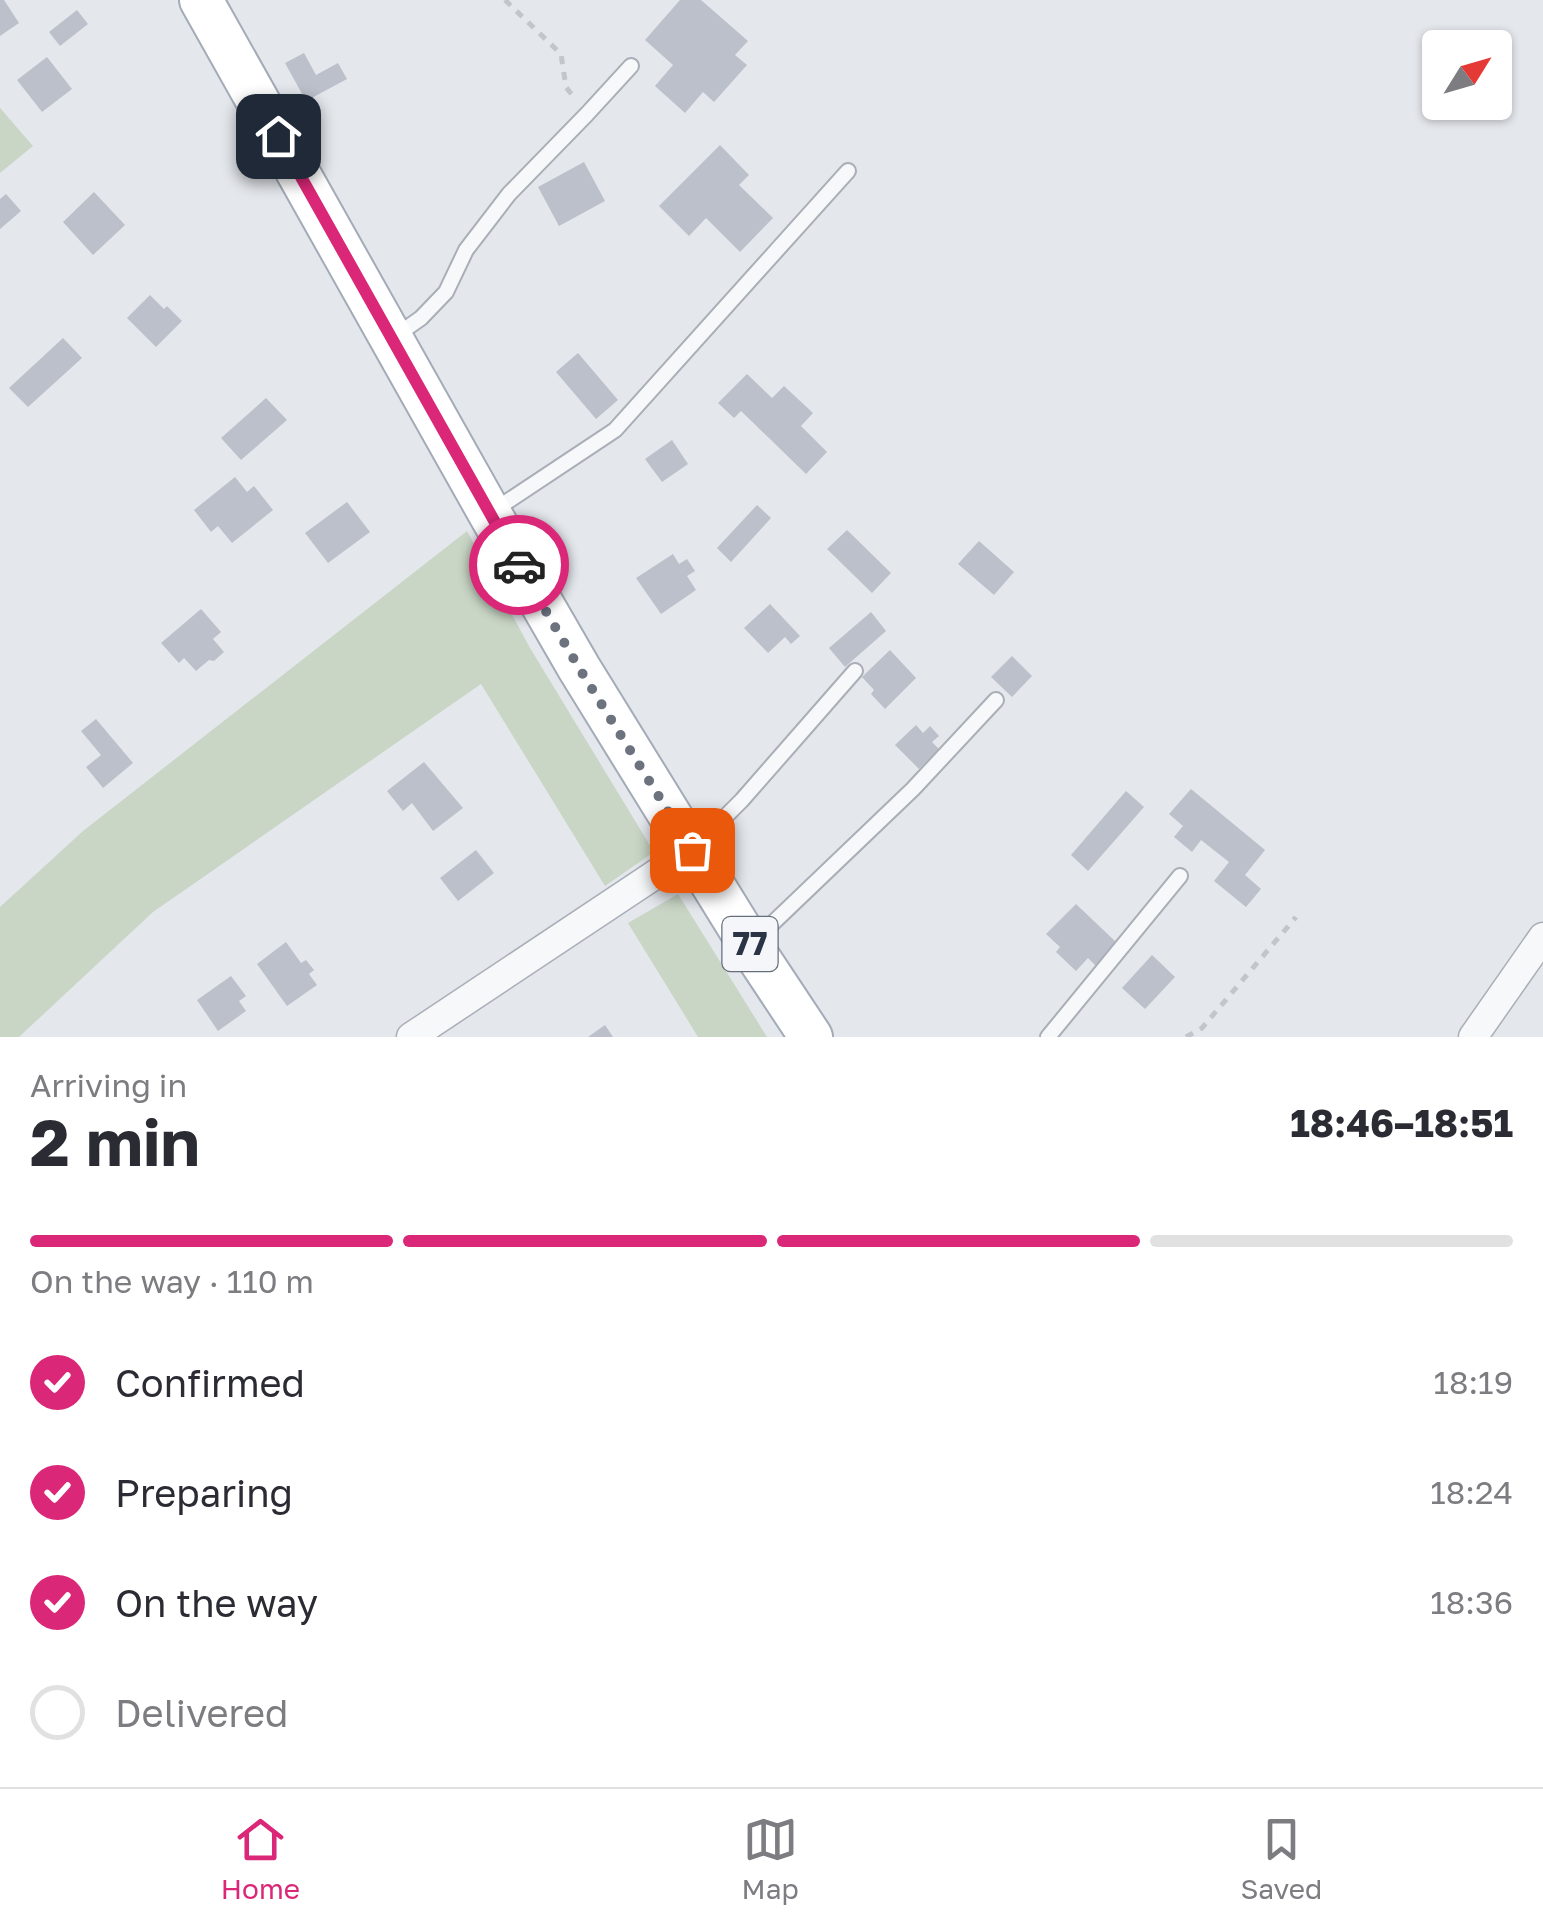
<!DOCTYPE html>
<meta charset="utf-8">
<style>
:root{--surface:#fff;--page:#f2f2f3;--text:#2b2b33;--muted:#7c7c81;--line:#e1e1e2;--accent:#db2777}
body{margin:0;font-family:"Golos Text",sans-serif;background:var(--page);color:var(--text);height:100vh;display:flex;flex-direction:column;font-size:38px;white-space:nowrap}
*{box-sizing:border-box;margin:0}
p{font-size:32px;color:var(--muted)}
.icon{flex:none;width:55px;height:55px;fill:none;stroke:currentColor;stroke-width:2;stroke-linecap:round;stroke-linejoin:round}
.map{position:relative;height:1037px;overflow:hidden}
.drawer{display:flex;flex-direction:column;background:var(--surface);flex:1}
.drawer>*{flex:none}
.needle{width:65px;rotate:53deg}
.tools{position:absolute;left:1422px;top:30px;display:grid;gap:20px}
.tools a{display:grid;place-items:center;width:90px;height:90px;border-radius:10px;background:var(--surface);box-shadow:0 2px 8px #0004;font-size:50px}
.pin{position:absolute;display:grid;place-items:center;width:85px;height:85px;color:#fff;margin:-42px;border-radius:20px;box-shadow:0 5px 15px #0006}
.courier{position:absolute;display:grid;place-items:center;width:100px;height:100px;margin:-50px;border:8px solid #db2777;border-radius:50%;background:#fff;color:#222;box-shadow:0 2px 12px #0007}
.headline em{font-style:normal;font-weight:700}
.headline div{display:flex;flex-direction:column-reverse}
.headline{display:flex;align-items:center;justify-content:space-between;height:170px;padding:0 30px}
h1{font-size:65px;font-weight:700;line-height:75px}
.bar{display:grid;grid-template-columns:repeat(4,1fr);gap:15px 10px;align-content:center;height:120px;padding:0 30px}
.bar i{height:12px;border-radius:8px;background:var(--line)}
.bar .on{background:var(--accent)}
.bar p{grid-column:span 4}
ol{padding:0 30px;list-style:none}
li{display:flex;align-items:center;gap:30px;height:110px}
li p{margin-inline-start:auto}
li .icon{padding:10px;border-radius:50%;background:var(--accent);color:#fff;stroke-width:4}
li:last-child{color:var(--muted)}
li i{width:55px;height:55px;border:5px solid var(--line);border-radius:50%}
.menu{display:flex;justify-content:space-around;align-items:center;height:140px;border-top:2px solid var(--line);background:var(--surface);font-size:28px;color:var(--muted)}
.menu a{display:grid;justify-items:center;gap:5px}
.menu .on{color:var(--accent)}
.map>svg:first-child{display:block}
</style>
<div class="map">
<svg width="1543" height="1037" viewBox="0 0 1543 1037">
<rect width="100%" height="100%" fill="#e4e7ec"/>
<!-- green -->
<path fill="#c9d6c5" d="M 0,108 L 33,146 L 0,173 Z
M 467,531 L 530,648 L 654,852 L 605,886 L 481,684 L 153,912 L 19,1037 L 0,1037 L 0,907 L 83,831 Z
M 678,894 L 767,1037 L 698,1037 L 628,923 Z"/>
<!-- building -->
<path fill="#bbc0ca" d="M 0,0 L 4,0 L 19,23 L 0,36 Z
M 680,0 L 701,0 L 748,41 L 735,55 L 747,65 L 714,102 L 703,92 L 685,113 L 655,86 L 673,65 L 645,40 Z
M 77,10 L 88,24 L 60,46 L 49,32 Z
M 304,53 L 316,75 L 338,63 L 347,79 L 306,101 L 285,63 Z
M 47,57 L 72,89 L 42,112 L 17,80 Z
M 720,145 L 749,175 L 739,185 L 773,218 L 740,252 L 706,218 L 689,236 L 659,206 Z
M 584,162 L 605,201 L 559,226 L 538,187 Z
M 94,192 L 125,225 L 93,255 L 63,222 Z
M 6,194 L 21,211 L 0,229 L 0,199 Z
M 150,295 L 164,309 L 167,306 L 182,321 L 156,347 L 127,318 Z
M 63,338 L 82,358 L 28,407 L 9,388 Z
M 578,353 L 618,400 L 596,419 L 556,372 Z
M 747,374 L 772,398 L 784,386 L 813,413 L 801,426 L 827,452 L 806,474 L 741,411 L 734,418 L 718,403 Z
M 266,398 L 287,420 L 241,460 L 221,438 Z
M 672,440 L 688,464 L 662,482 L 645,459 Z
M 235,477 L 247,492 L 254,486 L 273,510 L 232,543 L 218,526 L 211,532 L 194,510 Z
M 347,502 L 370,532 L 328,563 L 305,533 Z
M 757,505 L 771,518 L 731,562 L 717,548 Z
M 847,530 L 891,573 L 872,593 L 827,549 Z
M 979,541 L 1014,572 L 994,595 L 958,564 Z
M 673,554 L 679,564 L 687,559 L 695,571 L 687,576 L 696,590 L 661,614 L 636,578 Z
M 770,604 L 800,636 L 791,644 L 785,637 L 768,653 L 744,628 Z
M 201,609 L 221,632 L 213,639 L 224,652 L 214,661 L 209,660 L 196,671 L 184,658 L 179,663 L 161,643 Z
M 871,612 L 886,631 L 845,667 L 829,648 Z
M 890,650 L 916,678 L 885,709 L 871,694 L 874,690 L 862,677 Z
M 1012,656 L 1032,676 L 1012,697 L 991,677 Z
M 96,719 L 133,763 L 103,788 L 86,767 L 101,755 L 81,731 Z
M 916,725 L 923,733 L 930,726 L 939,736 L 932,742 L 939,749 L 919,769 L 895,745 Z
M 424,762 L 463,808 L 433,831 L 412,803 L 403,811 L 387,791 Z
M 1191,789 L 1265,850 L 1245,875 L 1261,889 L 1246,907 L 1214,881 L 1229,862 L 1201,840 L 1192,852 L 1174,837 L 1183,826 L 1169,814 Z
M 1126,791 L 1144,807 L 1088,871 L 1071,855 Z
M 476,850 L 494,873 L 458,901 L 440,878 Z
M 1076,904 L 1117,943 L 1096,966 L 1088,958 L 1076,971 L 1056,952 L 1060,947 L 1046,934 Z
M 286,942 L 301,963 L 306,960 L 314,970 L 309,974 L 317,985 L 287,1006 L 257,964 Z
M 1152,955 L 1175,977 L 1145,1009 L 1122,988 Z
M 231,976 L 246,996 L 239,1001 L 246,1011 L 218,1031 L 197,1000 Z
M 605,1025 L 613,1037 L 588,1037 Z"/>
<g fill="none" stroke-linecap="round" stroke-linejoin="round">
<!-- service casing -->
<g stroke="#a9aeb7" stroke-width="18">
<path id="service" d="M 397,335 L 421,318 L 446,292 L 466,250 L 509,194 L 587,114 L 631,66
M 493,511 L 615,430 L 848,171
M 694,848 L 742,800 L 855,671
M 752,943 L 913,789 L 996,700
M 1048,1037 L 1180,876"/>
</g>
<!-- minor casing -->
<g stroke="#a9aeb7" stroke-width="31">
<path id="minor" d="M 411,1037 L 692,850
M 1473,1037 L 1543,937"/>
</g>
<!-- primary casing -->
<g stroke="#a3abb8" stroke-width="46">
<path id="primary" d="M 201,0 L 490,514 L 579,668 L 750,945 L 811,1037"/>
</g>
<!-- path -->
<path stroke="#c2c5cb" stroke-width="5" stroke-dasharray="8 8" stroke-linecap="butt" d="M 505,0 L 561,54 L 566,87 L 575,99
M 1186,1037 L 1202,1028 L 1296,917"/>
<!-- service -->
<use href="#service" stroke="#f7f8fa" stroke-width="14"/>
<!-- minor -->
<use href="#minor" stroke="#f7f8fa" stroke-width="28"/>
<!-- primary -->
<use href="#primary" stroke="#fff" stroke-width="42"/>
</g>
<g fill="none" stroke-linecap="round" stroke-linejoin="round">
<!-- done -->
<path stroke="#6c737f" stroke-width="10" stroke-dasharray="0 18" d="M 519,565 L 579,668 L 692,850"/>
<!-- route -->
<path stroke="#db2777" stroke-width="12" d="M 278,136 L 519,565"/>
</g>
<g text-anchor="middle" stroke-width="10" stroke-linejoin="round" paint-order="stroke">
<!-- shield labels -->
<rect fill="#f4f6f9" stroke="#676e7b" stroke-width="2.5" x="722.5" y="917" width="55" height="54" rx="8"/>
<g font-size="32" font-weight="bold" fill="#2b3445">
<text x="750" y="955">77</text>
</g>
</g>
</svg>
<div class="tools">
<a><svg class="needle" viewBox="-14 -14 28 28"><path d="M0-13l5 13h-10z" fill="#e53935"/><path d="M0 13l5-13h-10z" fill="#7c7c81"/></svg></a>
</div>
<div class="pin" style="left:692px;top:850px;background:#ea580c"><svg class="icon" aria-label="bag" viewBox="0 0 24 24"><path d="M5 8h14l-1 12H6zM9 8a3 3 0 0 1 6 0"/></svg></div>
<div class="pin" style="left:278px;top:136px;background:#1f2937"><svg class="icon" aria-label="home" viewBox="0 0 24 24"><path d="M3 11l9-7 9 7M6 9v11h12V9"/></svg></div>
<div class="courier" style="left:519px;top:565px"><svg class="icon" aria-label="car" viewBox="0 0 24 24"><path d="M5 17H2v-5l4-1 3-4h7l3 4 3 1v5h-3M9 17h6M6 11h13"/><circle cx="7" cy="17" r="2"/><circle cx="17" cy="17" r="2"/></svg></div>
</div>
<section class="drawer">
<div class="headline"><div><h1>2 min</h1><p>Arriving in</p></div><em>18:46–18:51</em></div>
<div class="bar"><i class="on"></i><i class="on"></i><i class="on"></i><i></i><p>On the way · 110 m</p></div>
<ol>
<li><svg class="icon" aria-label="check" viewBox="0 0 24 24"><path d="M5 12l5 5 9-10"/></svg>Confirmed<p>18:19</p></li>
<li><svg class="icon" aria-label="check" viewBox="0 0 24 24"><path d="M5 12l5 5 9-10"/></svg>Preparing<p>18:24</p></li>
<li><svg class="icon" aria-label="check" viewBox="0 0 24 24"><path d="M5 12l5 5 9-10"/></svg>On the way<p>18:36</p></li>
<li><i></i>Delivered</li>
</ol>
</section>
<nav class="menu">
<a class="on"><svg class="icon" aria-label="home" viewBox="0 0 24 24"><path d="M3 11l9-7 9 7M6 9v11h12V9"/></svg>Home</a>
<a><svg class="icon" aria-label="map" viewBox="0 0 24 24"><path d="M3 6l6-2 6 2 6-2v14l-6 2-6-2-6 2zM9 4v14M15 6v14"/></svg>Map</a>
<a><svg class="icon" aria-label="saved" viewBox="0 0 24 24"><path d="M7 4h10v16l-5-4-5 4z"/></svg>Saved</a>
</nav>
